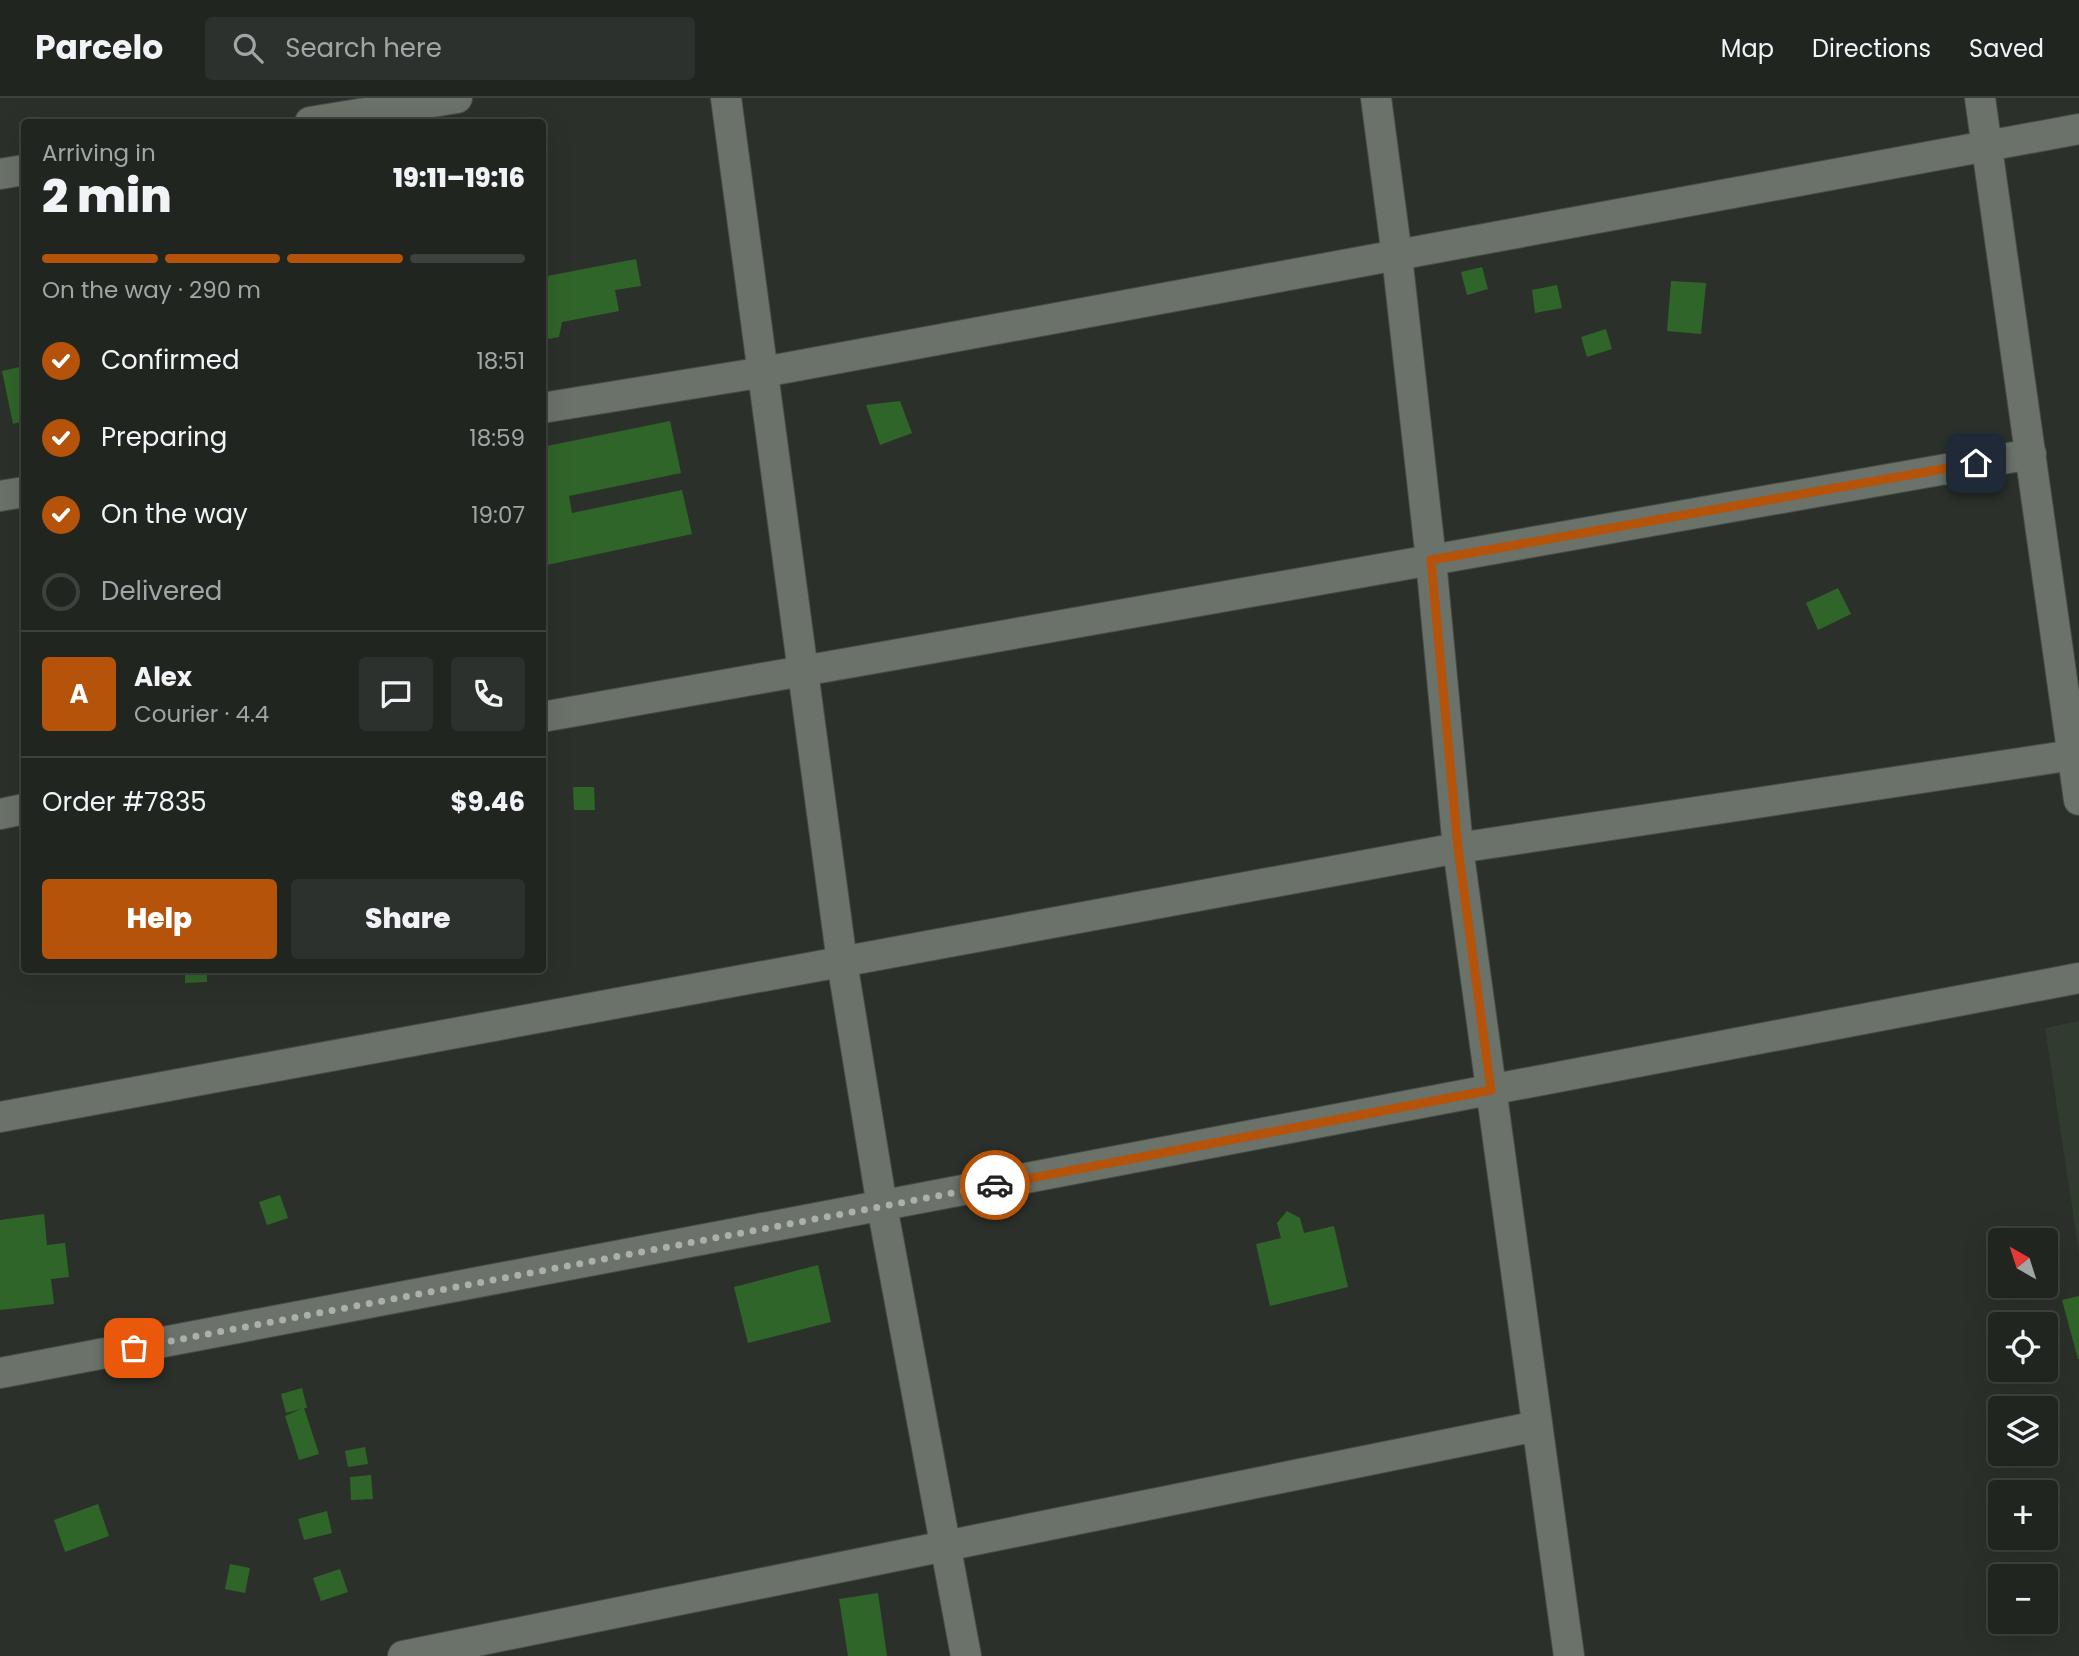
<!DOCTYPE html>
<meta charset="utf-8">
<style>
:root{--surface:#202520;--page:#2d312d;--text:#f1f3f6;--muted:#a2a5a5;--line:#3d423e;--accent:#b45309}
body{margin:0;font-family:Poppins,sans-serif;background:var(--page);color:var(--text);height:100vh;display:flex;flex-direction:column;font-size:26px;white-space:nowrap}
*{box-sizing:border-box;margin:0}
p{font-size:23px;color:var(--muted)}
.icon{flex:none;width:38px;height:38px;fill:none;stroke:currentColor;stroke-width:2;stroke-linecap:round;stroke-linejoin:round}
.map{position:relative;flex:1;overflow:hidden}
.sheet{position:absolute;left:21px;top:21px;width:525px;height:854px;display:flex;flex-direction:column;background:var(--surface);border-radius:7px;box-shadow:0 7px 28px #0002,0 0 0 2px var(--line)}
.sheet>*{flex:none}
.needle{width:46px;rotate:321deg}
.controls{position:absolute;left:1988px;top:1130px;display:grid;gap:14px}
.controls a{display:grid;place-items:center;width:70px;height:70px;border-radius:7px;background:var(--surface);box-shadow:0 7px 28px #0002,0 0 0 2px var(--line);font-size:35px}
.pin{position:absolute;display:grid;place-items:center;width:60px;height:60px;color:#fff;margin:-30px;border-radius:14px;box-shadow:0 4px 10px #0006}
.courier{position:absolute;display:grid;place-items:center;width:70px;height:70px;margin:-35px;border:5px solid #b45309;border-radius:50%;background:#fff;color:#222;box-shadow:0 2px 9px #0007}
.head em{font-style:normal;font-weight:800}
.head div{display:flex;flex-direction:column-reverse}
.head{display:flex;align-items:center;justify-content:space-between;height:119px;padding:0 21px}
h1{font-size:46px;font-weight:800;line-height:52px}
.bar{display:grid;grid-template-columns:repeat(4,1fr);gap:10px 7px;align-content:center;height:84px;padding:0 21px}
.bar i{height:9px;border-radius:5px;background:var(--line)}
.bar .selected{background:var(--accent)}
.bar p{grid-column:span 4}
.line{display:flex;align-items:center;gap:18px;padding:0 21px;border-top:2px solid var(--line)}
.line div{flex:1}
.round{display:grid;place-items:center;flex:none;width:74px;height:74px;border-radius:7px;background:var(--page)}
ol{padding:0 21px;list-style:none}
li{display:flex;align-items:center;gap:21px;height:77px}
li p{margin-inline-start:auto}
li .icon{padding:7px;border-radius:50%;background:var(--accent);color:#fff;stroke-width:4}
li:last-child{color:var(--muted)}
li i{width:38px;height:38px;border:4px solid var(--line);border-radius:50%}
.action{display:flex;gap:14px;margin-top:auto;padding:14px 21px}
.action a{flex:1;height:80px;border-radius:7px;background:var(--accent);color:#fff;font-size:28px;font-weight:800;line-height:80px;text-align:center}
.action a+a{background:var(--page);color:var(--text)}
header{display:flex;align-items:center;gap:42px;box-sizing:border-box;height:98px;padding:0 35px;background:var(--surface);border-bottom:2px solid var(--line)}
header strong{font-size:33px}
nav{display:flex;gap:38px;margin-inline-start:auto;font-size:24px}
.search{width:490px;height:63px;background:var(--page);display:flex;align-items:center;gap:18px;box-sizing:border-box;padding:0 24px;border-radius:7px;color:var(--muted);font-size:26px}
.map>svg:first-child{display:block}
</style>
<header>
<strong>Parcelo</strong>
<div class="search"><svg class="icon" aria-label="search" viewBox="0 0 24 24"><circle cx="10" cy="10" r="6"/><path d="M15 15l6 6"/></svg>Search here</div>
<nav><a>Map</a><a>Directions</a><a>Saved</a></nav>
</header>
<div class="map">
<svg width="2079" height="1558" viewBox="0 0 2079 1558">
<rect width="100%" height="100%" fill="#2b312a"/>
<!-- built -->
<path fill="#313b2f" d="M 2079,923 L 2079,1155 L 2045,930 Z"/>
<!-- building -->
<path fill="#306529" d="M 636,161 L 641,188 L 615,192 L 619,213 L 562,224 L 559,239 L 542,242 L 542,179 Z
M 1482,169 L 1488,191 L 1467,197 L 1461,174 Z
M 1671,183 L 1706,185 L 1701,236 L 1667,233 Z
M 1557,187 L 1562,210 L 1535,215 L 1532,192 Z
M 1606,231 L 1612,251 L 1587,259 L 1581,239 Z
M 24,268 L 24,323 L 13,326 L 2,273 Z
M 900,303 L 912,335 L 880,347 L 866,307 Z
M 670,323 L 681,375 L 569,398 L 572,415 L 682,392 L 692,436 L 542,468 L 542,349 Z
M 1838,490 L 1851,516 L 1818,532 L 1806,505 Z
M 573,689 L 594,689 L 595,712 L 574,712 Z
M 185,872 L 207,872 L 207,884 L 185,885 Z
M 280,1097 L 288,1120 L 267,1127 L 259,1104 Z
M 1287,1113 L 1300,1120 L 1304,1135 L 1334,1128 L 1348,1189 L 1270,1208 L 1256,1146 L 1281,1140 L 1277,1125 Z
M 44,1116 L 47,1147 L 65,1145 L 69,1179 L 51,1181 L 54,1206 L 0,1212 L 0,1122 Z
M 818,1167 L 831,1224 L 748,1245 L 734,1189 Z
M 2079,1198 L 2079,1261 L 2078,1261 L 2062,1202 Z
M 302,1290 L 307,1310 L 304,1310 L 319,1356 L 299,1362 L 285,1318 L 301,1311 L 286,1315 L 281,1296 Z
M 365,1349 L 368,1366 L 348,1369 L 345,1353 Z
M 371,1377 L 373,1401 L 351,1402 L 350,1379 Z
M 98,1406 L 109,1438 L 65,1454 L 54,1422 Z
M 327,1413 L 332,1435 L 304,1442 L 298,1421 Z
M 230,1466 L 250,1470 L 245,1495 L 225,1491 Z
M 340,1471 L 348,1494 L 321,1503 L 313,1480 Z
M 878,1495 L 887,1558 L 848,1558 L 839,1501 Z"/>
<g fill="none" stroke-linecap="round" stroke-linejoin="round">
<!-- minor casing -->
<g stroke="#484e48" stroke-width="32">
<path id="minor" d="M 726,0 L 842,864 L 882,1108 L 966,1558
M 1376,0 L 1397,158 L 1431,462 L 1458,750 L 1569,1558
M 1980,0 L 2079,702
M 310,24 L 457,0
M 0,76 L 24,72
M 542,310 L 764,274 L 2079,31
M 0,398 L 24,394
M 542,619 L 2031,356
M 0,716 L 24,711
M 0,1019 L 1458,750 L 2073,657
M 0,1275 L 2079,880
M 403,1558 L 1537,1328"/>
</g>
<!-- minor -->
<use href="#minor" stroke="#6b7269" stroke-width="30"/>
</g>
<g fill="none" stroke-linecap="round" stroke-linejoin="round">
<!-- done -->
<path stroke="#abb0aa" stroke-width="7" stroke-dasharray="0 12.6" d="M 134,1250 L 995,1087"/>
<!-- route -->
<path stroke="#b45309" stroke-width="9" d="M 995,1087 L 1491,992 L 1458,750 L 1431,462 L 1976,365"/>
</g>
</svg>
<div class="controls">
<a><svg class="needle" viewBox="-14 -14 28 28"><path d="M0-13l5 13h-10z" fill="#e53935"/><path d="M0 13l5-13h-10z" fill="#a2a5a5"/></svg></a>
<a><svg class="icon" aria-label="locate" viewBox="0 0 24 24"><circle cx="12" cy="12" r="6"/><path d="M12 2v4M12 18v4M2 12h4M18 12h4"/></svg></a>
<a><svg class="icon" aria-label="layers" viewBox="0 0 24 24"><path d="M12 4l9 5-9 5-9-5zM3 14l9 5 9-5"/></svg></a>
<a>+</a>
<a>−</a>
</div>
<div class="pin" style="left:134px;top:1250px;background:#ea580c"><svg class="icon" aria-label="bag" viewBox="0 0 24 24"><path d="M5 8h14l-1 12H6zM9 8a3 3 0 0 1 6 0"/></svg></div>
<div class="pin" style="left:1976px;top:365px;background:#1f2937"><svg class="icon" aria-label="home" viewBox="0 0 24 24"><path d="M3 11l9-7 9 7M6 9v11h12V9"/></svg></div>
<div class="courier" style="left:995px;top:1087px"><svg class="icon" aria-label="car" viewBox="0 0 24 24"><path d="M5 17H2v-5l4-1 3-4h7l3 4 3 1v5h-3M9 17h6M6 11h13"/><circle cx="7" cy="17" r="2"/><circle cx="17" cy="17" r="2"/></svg></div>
<section class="sheet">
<div class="head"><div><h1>2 min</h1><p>Arriving in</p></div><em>19:11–19:16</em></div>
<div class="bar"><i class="selected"></i><i class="selected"></i><i class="selected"></i><i></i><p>On the way · 290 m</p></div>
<ol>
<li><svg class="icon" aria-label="check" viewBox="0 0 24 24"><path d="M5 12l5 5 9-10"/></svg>Confirmed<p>18:51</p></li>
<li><svg class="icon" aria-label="check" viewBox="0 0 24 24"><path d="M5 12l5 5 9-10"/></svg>Preparing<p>18:59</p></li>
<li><svg class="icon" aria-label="check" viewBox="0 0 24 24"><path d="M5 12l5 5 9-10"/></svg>On the way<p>19:07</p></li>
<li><i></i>Delivered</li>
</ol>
<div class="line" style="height:126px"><b class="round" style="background:var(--accent);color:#fff">A</b><div><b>Alex</b><p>Courier · 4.4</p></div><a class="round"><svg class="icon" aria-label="chat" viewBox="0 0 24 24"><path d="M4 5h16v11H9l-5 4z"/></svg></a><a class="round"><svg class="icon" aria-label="phone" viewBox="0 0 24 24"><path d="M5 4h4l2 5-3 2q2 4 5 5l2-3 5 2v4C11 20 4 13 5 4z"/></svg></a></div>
<div class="line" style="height:91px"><div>Order #7835</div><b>$9.46</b></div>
<div class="action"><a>Help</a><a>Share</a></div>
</section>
</div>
